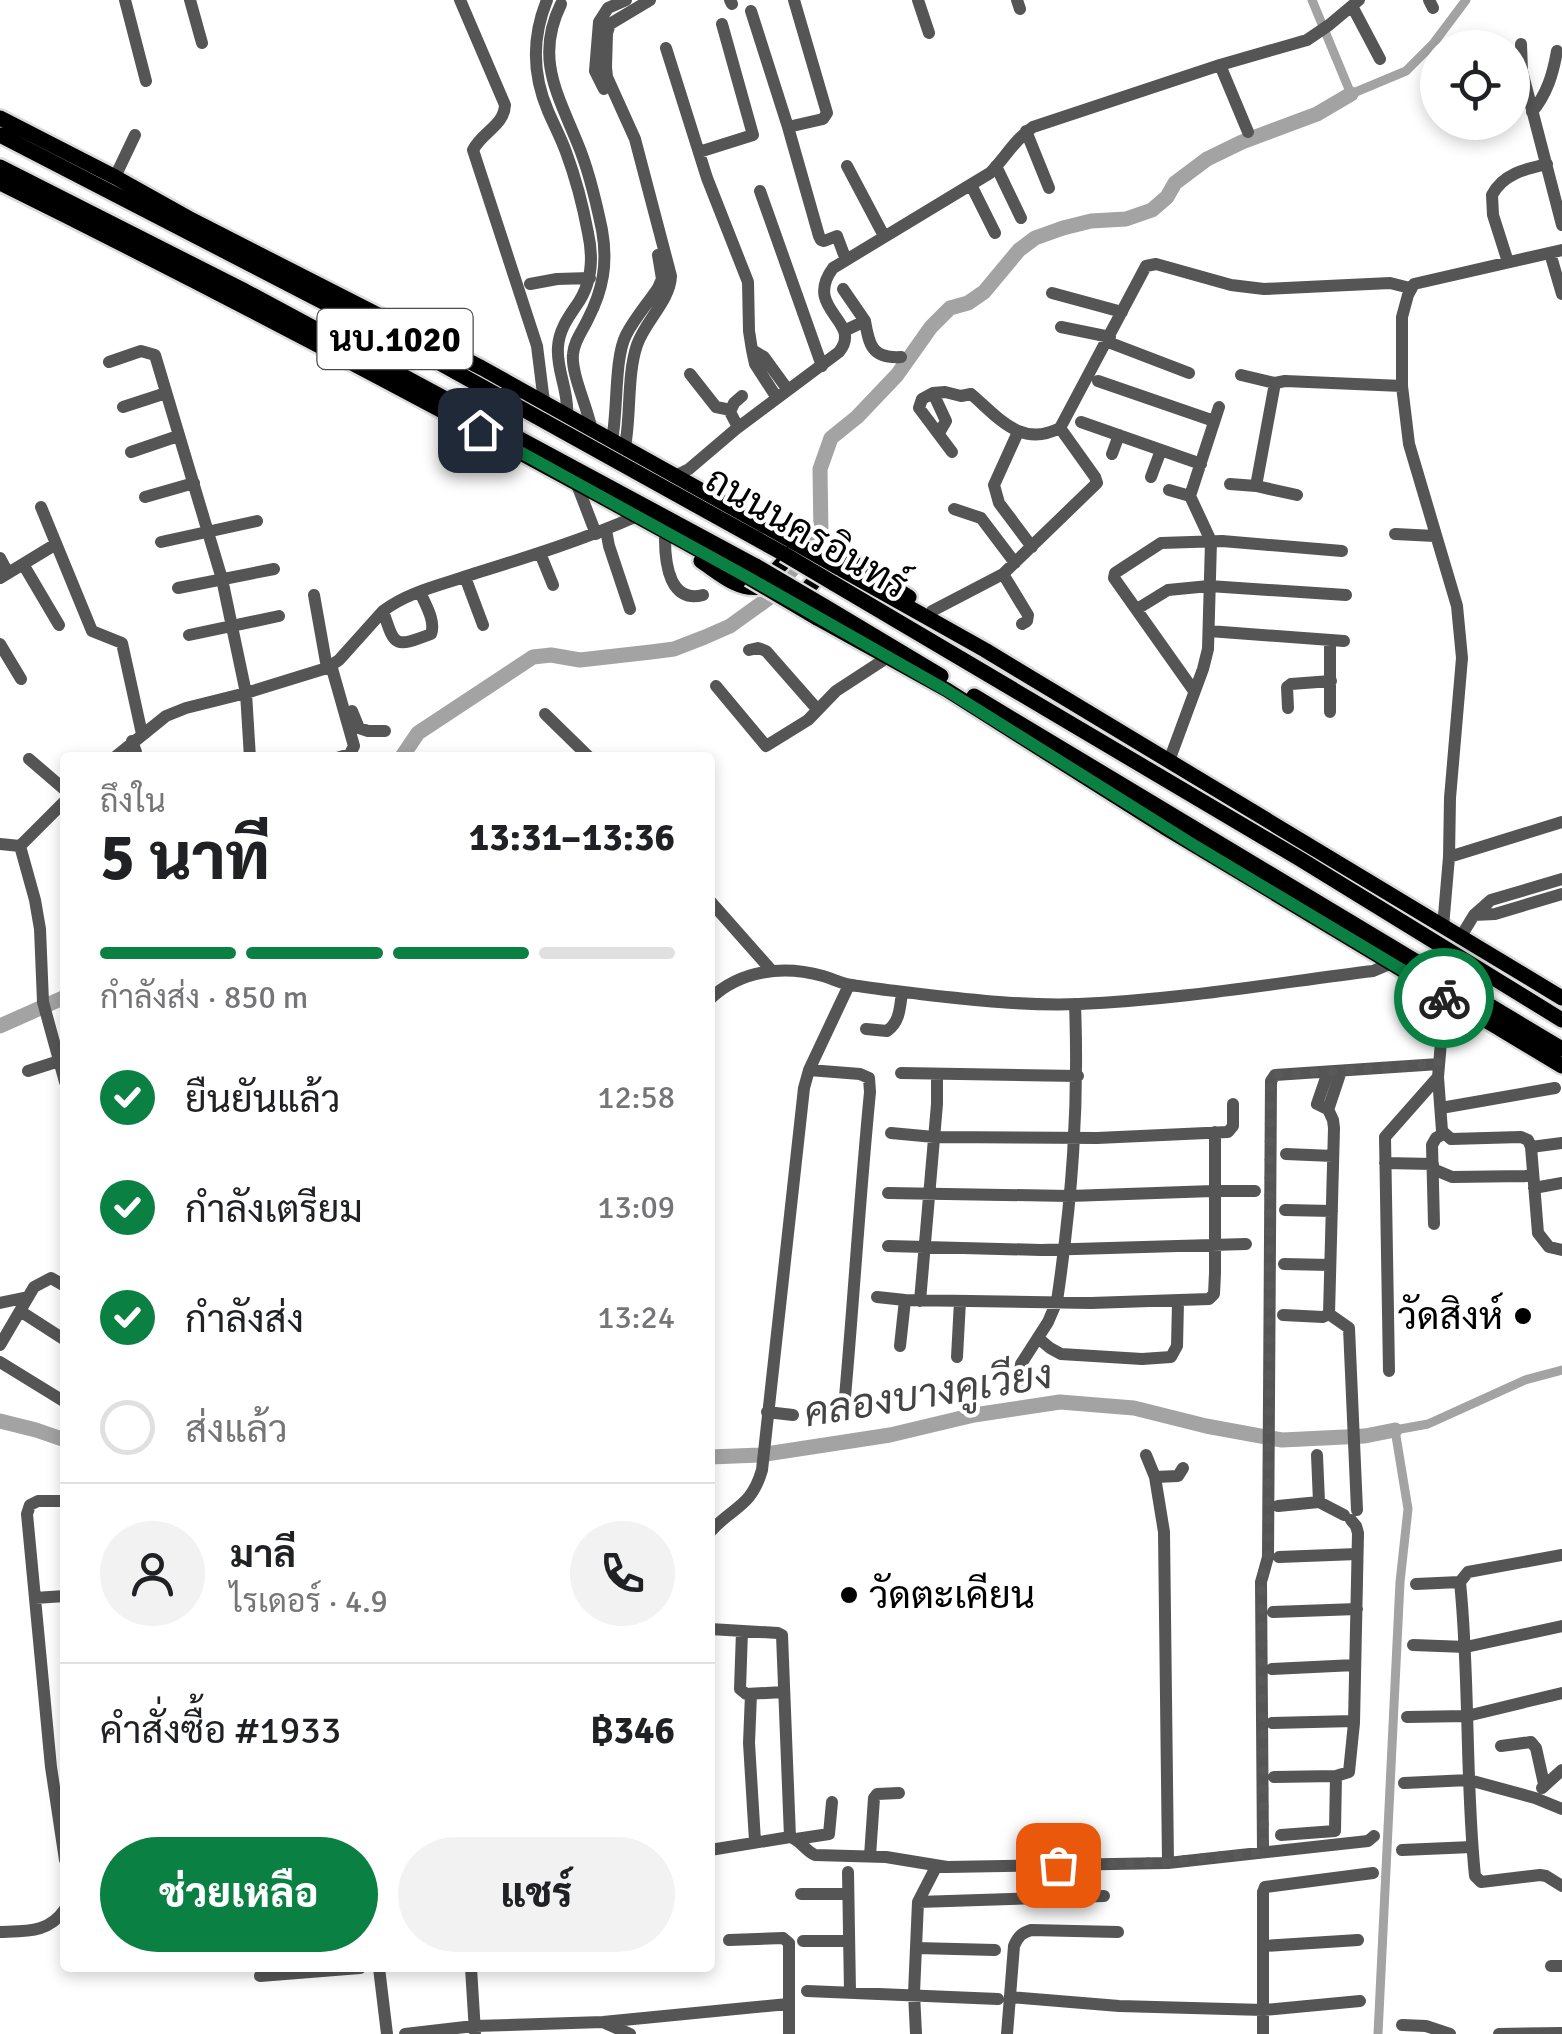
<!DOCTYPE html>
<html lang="th">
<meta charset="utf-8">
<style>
:root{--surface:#fff;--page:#f2f2f2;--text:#202124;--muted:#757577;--line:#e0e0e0;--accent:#0b8043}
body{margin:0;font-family:Signika,Sarabun,sans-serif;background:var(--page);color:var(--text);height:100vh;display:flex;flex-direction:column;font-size:38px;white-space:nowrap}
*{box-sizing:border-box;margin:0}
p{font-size:32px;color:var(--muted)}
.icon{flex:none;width:55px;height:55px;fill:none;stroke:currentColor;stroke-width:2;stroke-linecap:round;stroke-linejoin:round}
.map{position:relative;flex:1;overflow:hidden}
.side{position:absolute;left:60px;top:752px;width:655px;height:1220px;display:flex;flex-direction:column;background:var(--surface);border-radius:10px;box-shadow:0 5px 15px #0003}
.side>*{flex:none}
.tools{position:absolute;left:1420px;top:30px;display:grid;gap:20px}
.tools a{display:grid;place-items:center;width:110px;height:110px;border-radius:50%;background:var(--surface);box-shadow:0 5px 15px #0003;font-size:50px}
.pin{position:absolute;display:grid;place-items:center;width:85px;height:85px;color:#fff;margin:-42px;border-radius:20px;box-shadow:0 5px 15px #0006}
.courier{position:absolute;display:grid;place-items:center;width:100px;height:100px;margin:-50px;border:8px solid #0b8043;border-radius:50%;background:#fff;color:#222;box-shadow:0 2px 12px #0007}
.overview em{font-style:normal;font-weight:800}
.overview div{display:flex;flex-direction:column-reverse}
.overview{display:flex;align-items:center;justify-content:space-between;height:170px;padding:0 40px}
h1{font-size:65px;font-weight:800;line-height:75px}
.bar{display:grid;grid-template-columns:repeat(4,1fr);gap:15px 10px;align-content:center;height:120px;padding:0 40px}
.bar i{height:12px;border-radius:8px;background:var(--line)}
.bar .selected{background:var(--accent)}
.bar p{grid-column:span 4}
.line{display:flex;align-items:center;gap:25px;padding:0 40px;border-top:2px solid var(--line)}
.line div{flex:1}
.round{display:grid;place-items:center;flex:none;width:105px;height:105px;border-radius:52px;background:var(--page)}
ol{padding:0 40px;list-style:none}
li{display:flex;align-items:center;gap:30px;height:110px}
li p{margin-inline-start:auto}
li .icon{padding:10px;border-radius:50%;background:var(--accent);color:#fff;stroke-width:4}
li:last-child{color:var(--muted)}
li i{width:55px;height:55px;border:5px solid var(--line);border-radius:50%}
.cta{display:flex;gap:20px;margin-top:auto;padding:20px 40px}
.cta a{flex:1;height:115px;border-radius:60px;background:var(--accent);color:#fff;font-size:40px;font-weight:800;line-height:115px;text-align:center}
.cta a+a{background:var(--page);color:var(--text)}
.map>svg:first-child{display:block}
</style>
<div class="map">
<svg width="1562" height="2034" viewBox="0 0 1562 2034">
<rect width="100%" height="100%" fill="#fff"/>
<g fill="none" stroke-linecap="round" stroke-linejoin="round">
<!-- canal -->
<path stroke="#a3a3a3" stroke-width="9" d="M 1312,0 L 1351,94 L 1406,71 L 1433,44 L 1466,0
M 1378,2034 L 1400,1582 L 1408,1509 L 1395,1430 L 1428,1424 L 1525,1380 L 1562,1370"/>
<!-- river -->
<path stroke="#a3a3a3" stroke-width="15" d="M 401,758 L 418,733 L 533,657 L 551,655 L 580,660 L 651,652 L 674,649 L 705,637 L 730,626 L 769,598 L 821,534 L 820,469 L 831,438 L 857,417 L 897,375 L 931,327 L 950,308 L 968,303 L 984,292 L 1019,250 L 1035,238 L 1063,228 L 1091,221 L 1126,219 L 1152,210 L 1167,197 L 1175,183 L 1207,159 L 1242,142 L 1317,114 L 1351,94
M 0,1026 L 65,997
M 0,1421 L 36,1430 L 65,1440
M 710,1457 L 760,1455 L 890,1435 L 974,1415 L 1060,1402 L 1134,1408 L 1206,1426 L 1282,1440 L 1365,1436 L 1395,1430"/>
<!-- major casing -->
<g stroke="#dbdbdb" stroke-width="20">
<path id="major" d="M 0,118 L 115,177 L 192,220 L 482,368 L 792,541
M 0,135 L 416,350 L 784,554
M 0,167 L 245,291 L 756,566
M 0,183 C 253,308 502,441 749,578
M 701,561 C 719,573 738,591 760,587 L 794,551
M 839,568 L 985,650 L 1562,998
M 833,583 L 1300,859 L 1562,1020
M 797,602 C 809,587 828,560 848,559 L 909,597
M 824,606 L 941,676
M 817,618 L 947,690 L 1164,827 L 1562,1066
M 974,696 L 1562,1049"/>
</g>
<!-- minor -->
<path stroke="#555" stroke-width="12" d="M 125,0 L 146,81
M 190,0 L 202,43
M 460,0 L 505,105 C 504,126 482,132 473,150 L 537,346 L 544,402
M 547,0 C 532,37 532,74 548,111 C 554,125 561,138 566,152 C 576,179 583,206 588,233 C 594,260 592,284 576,306 C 567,319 559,331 558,347 C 556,370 569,391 567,414
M 730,0 L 732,4
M 918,0 L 929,33
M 1017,0 L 1020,9
M 1429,0 L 1433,8
M 561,4 C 535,57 557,93 577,142 C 589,170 596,201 602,230 C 608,263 603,290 588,319 C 583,330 574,341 573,354 C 571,374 587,406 591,427
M 1352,6 L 1380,59
M 751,11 L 788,127 L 819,236 L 821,240 L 824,241 L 837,236 L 846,260
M 1521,44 L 1522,71 L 1562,225
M 666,48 L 707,178 L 748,282 L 749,331 L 752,350
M 1220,65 L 1248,132
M 604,89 L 595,71 L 599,22 L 608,8 L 626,0
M 1532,112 C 1547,94 1553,74 1557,51
M 788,127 L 823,119 L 827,113 L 794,0
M 1026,131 L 1049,188
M 699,152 L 753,135 L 722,24
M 847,166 L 884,236
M 996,166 L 1021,218
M 115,177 L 135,135
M 971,185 L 995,233
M 760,191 L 822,366
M 1550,253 L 1562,294
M 1508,262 L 1493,215 L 1492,195 C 1503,174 1525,169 1547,164
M 530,284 L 557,279 L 590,278
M 843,289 L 865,321 L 844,331
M 1052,293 L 1122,312
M 865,321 C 869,345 872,359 901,357
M 1061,327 L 1110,337
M 1108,342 L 1189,373
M 109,362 L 141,351 L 155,355 L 222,579 L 246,693 L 250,758
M 690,374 L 716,407 L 731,410
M 1241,375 L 1275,383 L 1285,381 L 1402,386
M 1098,381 L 1214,421
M 933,393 L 922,399 L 919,408 L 952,452
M 777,398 L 755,364 L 752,350 L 764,357 L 788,390
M 123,407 L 166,393
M 1081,422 L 1201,464
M 738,427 L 730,412 L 734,403 L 742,396
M 1018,432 L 994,485 L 999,503 L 1032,547
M 939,433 L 946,421 L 933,393 L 945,392 L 961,396 L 971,394 C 999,418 1021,448 1060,428
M 612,440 C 618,411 614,359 626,335 C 634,319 648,303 658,288 L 662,279 L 658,255
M 625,447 C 631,415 627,374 637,345 C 645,321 670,301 671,276 L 635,139 L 607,77 L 606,67 L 607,33 L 610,24 L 650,0
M 131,452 L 178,436
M 1112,454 L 1119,435
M 675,476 L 689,469 L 736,429 L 839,352 C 864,321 802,310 833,268 L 990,173 C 1005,158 1015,139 1033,127 L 1220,65 L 1307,40 L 1329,25 L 1359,0
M 1151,477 L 1161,450
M 576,482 L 596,534
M 1230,484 L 1256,486 L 1297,495
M 1256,486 L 1275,383
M 1169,490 L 1190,496
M 145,497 L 194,483
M 41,507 L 92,631 L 122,643 L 142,734
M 954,509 L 981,518 L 1015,563
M 606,530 L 609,546 L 630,609
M 1395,534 L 1435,536
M 665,539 C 665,564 670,604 703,595
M 161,542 L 257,521
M 540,553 L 553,585
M 0,558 L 8,573
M 23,564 L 59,625
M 1003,574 L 1028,615 L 1027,621 L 1022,624
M 465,577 L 483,625
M 0,578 L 56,544
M 178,588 L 274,569
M 314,595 L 327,668
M 1137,609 L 1168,590 L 1209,586 L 1346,595
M 383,611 C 395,647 394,648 431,634 C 436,621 425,604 420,592
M 932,611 L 1003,574 L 1097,483 L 1095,477 L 1060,428 L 1146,266 L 1156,264 L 1231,285 L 1264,289 L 1390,283 L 1410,288
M 1209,631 L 1344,641
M 189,635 L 279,616
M 0,644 L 21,679
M 749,650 L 758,648 L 766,651 L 817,709
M 331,665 L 354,746 L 350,754 L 337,758
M 716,686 L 766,746 L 808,720 L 836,691 L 882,661
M 1194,691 L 1114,578 L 1115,573 L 1161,543 L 1222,541 L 1342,551
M 1288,708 L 1287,687 L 1291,684 L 1331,681
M 352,711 L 359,728 L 368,731 L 385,731
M 1330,712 L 1330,641
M 545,714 L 590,758
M 132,741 L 136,752 L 134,758
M 114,758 L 166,716 L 186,708 L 246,693 L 327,668 L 339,660 L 383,611 C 409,591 445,584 476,573 C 531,556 585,539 637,516
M 29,759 L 65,790
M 1169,761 L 1203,669 L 1208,649 L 1211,541 L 1190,496 L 1219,407
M 0,844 L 20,846
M 20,846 L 35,900 L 40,929 L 43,1002 L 65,1082
M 20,846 L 65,801
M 1449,857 L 1562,822
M 710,901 L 772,971
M 1474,915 L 1495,914 L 1562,894
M 1443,927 L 1449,857 L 1450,798 L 1462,658 L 1457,606 L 1409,444 L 1402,386 L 1402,317 L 1408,295 L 1414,284 L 1562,250
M 1460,938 L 1474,915 L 1491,900 L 1562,879
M 710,999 C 740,970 783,965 823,976 C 833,979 842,984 852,985 C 874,989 898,991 920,994 C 972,1000 1026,1006 1079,1004 C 1177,1000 1276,983 1373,971 L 1392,963
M 866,1029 L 887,1031 C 900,1022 900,1007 902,992
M 809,1070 L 860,1074 L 869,1078 L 870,1092 C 860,1194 854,1295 845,1397
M 28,1071 L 59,1061
M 1328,1072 L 1317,1104 L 1325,1108 L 1329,1107 L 1341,1071
M 901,1073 L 1078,1076
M 1438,1077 L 1442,1131 L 1451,1139 L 1521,1137 L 1528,1140 L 1531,1147 L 1538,1233 L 1549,1247 L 1562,1250
M 1327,1107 L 1333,1120 L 1334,1128 L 1329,1314 L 1349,1328 L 1357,1510
M 1441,1108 L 1555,1088
M 891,1133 L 934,1137 L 1097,1138 L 1228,1132 L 1233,1126 L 1233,1104
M 1531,1147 L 1562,1143
M 1286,1154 L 1333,1156
M 1385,1163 L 1433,1164
M 1433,1169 L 1452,1177 L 1533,1176
M 1534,1188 L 1562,1183
M 888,1193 L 1070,1196 L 1213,1191 L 1255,1191
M 1285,1210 L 1332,1211
M 1434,1224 L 1432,1145 L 1436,1138 L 1443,1134
M 888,1246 L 1041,1250 L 1246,1244
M 1284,1264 L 1330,1265
M 877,1297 L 905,1300 L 1091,1303 L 1209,1299 L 1214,1294 L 1215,1273 L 1215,1132
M 920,1301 L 937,1104 L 937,1074
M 0,1303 L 28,1297
M 20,1311 L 65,1340
M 1283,1315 L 1323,1317 L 1329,1314
M 1038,1338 L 1050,1348 L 1061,1354 L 1142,1359 L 1171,1357 L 1177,1346 L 1178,1302
M 0,1345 L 34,1287 L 51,1278 L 65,1286
M 900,1346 L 905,1300
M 957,1357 L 960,1301
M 0,1362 L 65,1402
M 1389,1371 L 1385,1137 L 1438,1077 L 1445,995
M 1018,1388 L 1021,1364 L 1048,1322 L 1057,1301 C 1072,1199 1079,1107 1075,1004
M 767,1412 L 793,1415
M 1146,1455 L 1155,1477 L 1164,1532 L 1168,1863
M 1317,1455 L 1319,1502
M 1155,1477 L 1178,1476 L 1183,1468
M 65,1501 L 38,1501 L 30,1505 L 27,1514 L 51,1767 L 65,1860
M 1278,1506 L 1319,1502 L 1344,1515
M 710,1532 C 733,1506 751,1508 762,1470 L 804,1088 L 809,1070 L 849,985
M 1279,1557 L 1357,1554
M 1460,1582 C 1470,1680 1465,1778 1475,1876 L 1481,1882 L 1540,1875 L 1546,1876 L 1562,1886
M 1416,1584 L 1460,1582 L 1468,1572 L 1562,1555
M 35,1598 L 65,1596
M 1273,1612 L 1357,1609
M 710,1629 L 778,1633 L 782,1635 L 790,1837
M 742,1631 L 740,1689 L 746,1694 L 784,1692
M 1413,1645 L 1466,1647 L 1562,1626
M 1272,1669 L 1355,1665
M 751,1694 L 749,1743 L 755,1841
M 1407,1717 L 1467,1716 L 1562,1693
M 1272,1723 L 1354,1721
M 1501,1746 L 1531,1742 L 1536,1748 L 1544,1784
M 1274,1777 L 1336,1776
M 1404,1783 L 1469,1780 L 1535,1798 L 1562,1809
M 1542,1788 L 1562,1770
M 1281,1835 L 1335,1831 L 1336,1776 L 1349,1772 L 1354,1723 L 1358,1533 L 1356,1526 L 1351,1520
M 796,1839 L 829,1834 L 832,1802
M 710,1850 L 790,1837 C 800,1839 805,1851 815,1855 L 886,1857 L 947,1867 L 1168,1863 L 1368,1841 L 1374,1836
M 1402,1850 L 1472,1847
M 1263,1852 L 1261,1582 L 1268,1557 L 1271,1081 L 1275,1075 L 1439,1064
M 870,1856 L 874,1798 L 877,1794 L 899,1793
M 848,1872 L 850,1992
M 801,1894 L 848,1894
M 918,1902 L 1104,1896
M 0,1932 C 27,1931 49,1933 65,1909
M 729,1940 L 783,1938 L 789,1943 L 789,2034
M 803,1941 L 849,1941
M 1264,1946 L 1358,1940
M 916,1948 L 995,1950
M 1551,1966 L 1562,1966
M 379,1968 L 387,2034
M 471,1968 L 475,2032
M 260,1976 L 360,1968
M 807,1991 L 998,1999
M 1010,1997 L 1119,2006 L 1264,2010 L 1360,2001
M 605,2023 L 630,2034
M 1402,2025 L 1426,2026 L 1450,2034
M 405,2034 L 474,2026 L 603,2022 L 788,2004
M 916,2034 L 914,1993 L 918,1902 L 936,1867
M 1007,2034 L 1014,1946 C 1018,1936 1022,1933 1031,1930 L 1118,1932
M 1263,2034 L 1263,1892 L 1265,1887 L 1373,1873
M 1499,2034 L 1562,2033"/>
<!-- major -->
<use href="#major" stroke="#000" stroke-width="15"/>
<!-- major-bridge casing -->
<g stroke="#dbdbdb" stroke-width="20" stroke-linecap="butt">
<path id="major-bridge" d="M 792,541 L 839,568
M 784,554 L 833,583
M 756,566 L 824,606
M 749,578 L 817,618"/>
</g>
<!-- major-bridge -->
<use href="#major-bridge" stroke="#000" stroke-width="15"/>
</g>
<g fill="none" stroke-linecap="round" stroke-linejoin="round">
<!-- done -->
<path stroke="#595959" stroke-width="10" stroke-dasharray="0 18" d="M 1058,1865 L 1168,1862 L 1264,1852 L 1261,1582 L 1268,1557 L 1270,1081 L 1274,1075 L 1438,1064 L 1444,998"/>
<!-- route -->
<path stroke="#0b8043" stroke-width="12" d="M 480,430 L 749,578 L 946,690 L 1192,844 L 1444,995 L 1444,998"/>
</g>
<!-- markers -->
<g fill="#000" stroke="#fff" stroke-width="4">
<circle cx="1523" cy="1316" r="10"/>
<circle cx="849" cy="1595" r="10"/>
</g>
<g text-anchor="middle" stroke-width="8" stroke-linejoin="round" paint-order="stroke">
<!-- shield labels -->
<rect fill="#fff" stroke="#4c4c4c" stroke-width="2.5" x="317.5" y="309" width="155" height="60" rx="8"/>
<g font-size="35" font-weight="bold" fill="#000">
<text x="395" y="351">นบ.1020</text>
</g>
<!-- street labels -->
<g font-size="38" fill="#000" stroke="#fff">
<text transform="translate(807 532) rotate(30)" y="13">ถนนนครอินทร์</text>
</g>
<!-- poi labels -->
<g font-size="38" fill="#000" stroke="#fff" text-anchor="end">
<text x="1503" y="1329">วัดสิงห์</text>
<text x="869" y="1608" text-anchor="start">วัดตะเคียน</text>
</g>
<!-- water labels -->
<g font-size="40" font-style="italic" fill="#444" stroke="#fff">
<text transform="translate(928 1393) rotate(-9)" y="14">คลองบางคูเวียง</text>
</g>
</g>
</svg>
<div class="tools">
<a><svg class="icon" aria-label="locate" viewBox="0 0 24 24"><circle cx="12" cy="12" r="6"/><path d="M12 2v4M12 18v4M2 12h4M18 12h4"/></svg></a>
</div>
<div class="pin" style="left:1058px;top:1865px;background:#ea580c"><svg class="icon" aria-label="bag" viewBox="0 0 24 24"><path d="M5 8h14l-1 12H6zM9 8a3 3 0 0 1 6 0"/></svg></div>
<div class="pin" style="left:480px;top:430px;background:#1f2937"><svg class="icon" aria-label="home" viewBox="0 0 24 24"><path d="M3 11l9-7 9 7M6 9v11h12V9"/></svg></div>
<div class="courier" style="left:1444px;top:998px"><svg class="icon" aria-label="bike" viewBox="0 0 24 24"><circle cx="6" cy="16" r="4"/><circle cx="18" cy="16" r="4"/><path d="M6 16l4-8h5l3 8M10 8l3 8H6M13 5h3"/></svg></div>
<section class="side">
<div class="overview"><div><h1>5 นาที</h1><p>ถึงใน</p></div><em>13:31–13:36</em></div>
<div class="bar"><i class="selected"></i><i class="selected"></i><i class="selected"></i><i></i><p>กำลังส่ง · 850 m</p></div>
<ol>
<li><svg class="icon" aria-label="check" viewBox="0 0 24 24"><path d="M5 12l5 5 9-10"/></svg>ยืนยันแล้ว<p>12:58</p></li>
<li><svg class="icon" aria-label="check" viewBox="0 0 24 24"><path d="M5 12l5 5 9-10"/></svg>กำลังเตรียม<p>13:09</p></li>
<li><svg class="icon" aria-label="check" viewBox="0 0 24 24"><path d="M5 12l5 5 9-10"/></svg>กำลังส่ง<p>13:24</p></li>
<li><i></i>ส่งแล้ว</li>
</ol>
<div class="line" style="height:180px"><a class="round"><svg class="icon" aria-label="person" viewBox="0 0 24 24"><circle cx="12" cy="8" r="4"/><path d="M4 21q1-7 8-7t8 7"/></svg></a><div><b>มาลี</b><p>ไรเดอร์ · 4.9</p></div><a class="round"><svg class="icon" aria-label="phone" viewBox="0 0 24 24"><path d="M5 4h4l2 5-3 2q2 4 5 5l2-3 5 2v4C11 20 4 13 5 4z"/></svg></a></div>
<div class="line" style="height:130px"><div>คำสั่งซื้อ #1933</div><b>฿346</b></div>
<div class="cta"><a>ช่วยเหลือ</a><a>แชร์</a></div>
</section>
</div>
